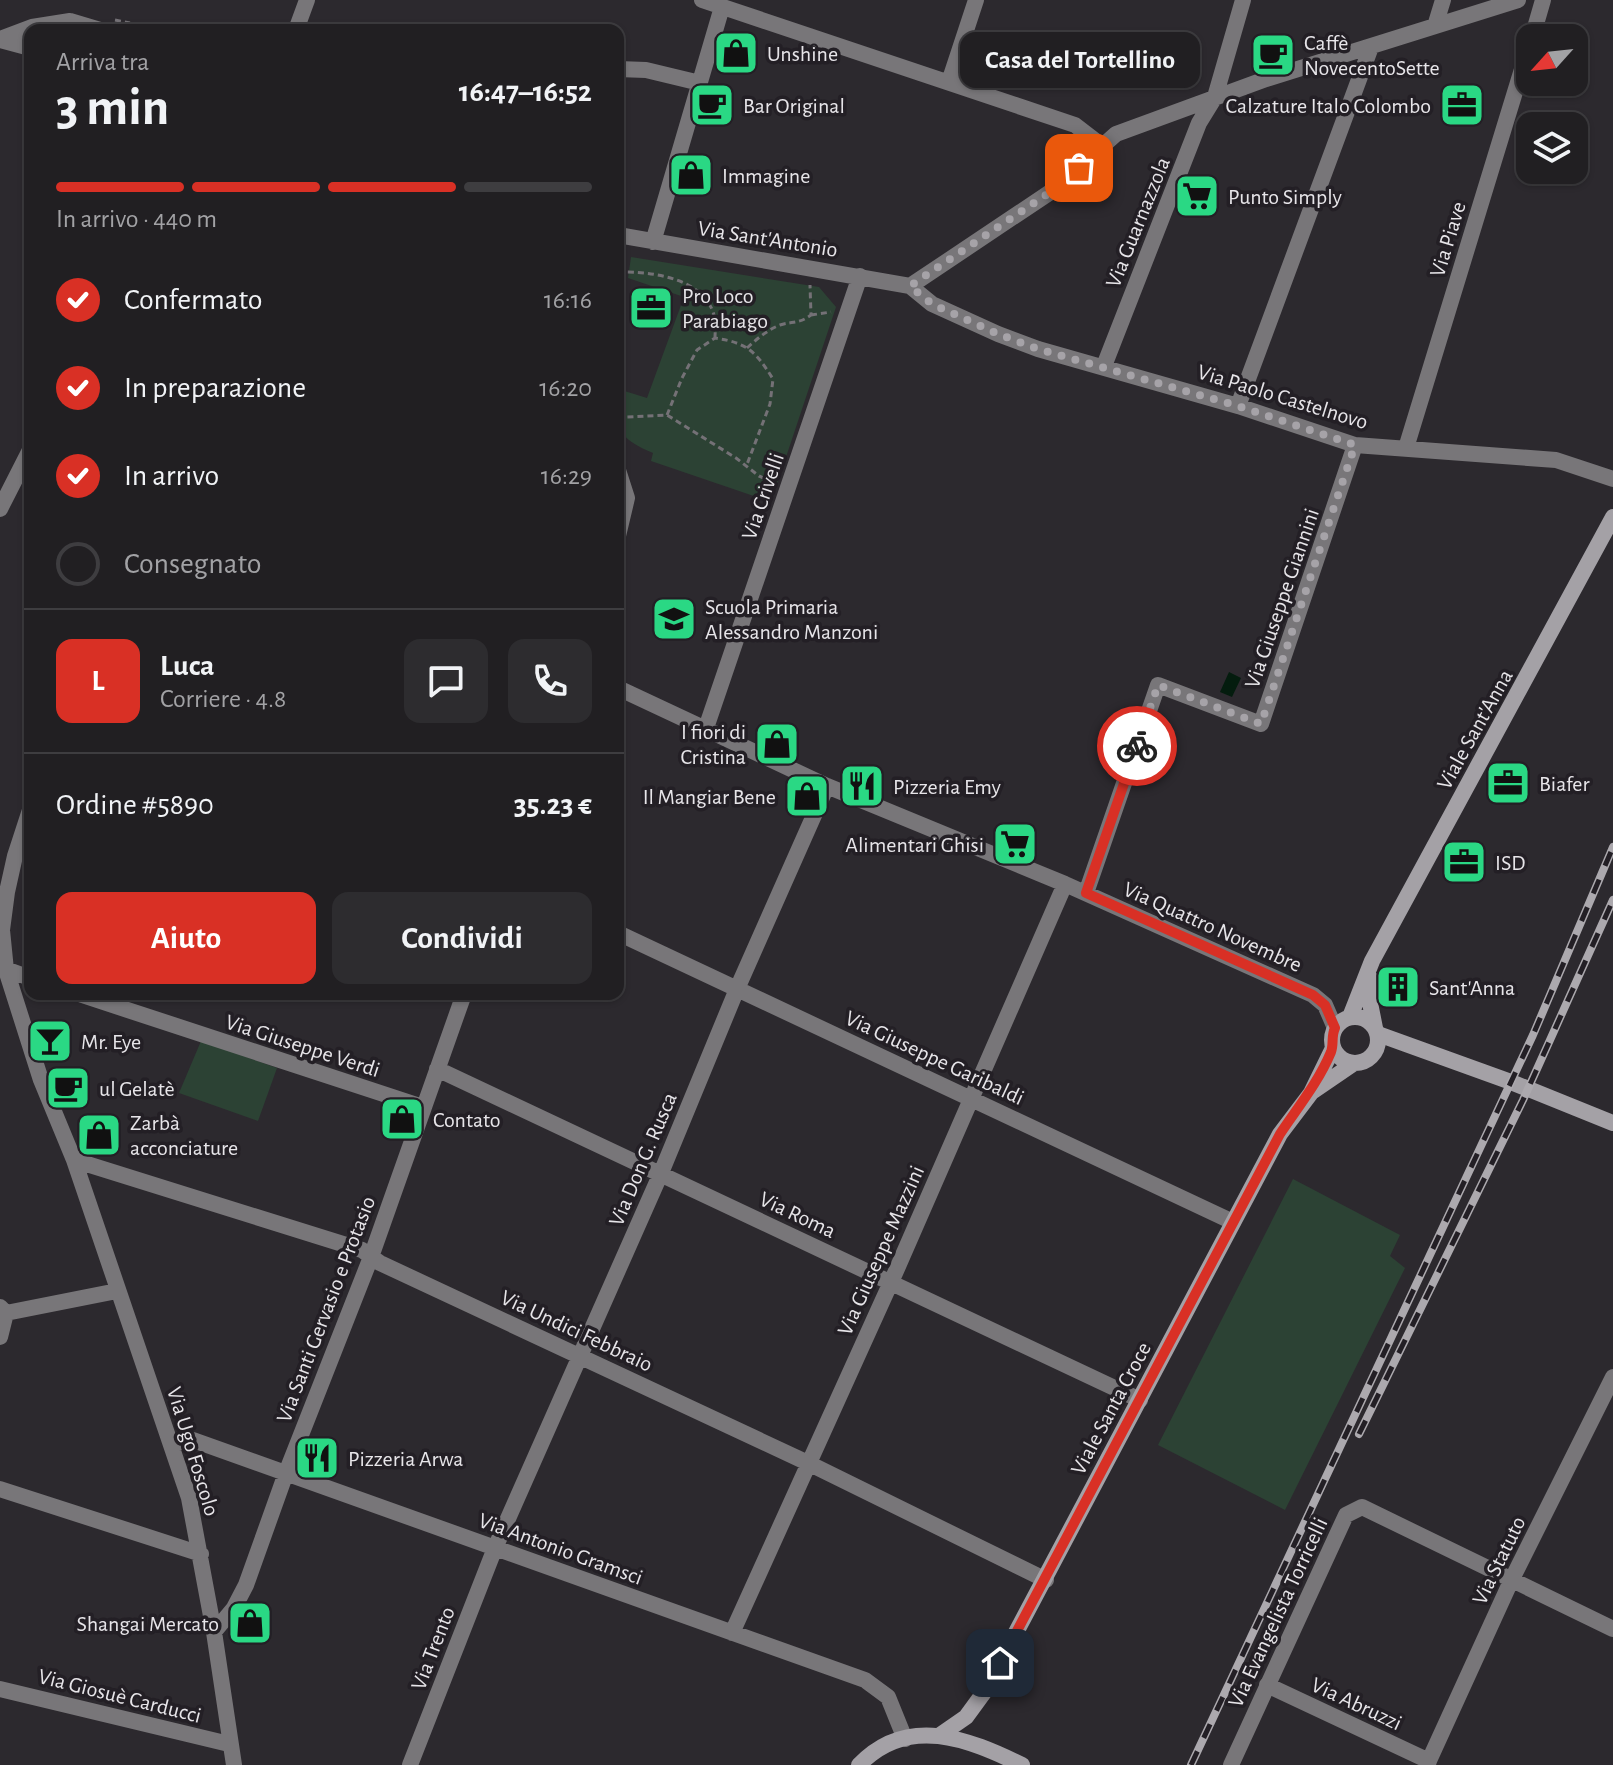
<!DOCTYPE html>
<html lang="it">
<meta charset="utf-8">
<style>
:root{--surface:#211f22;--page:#2d2c2f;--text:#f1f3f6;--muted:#a2a2a5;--line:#3e3d40;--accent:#d93025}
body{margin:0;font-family:"Alegreya Sans",sans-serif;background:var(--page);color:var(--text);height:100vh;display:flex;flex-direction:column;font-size:30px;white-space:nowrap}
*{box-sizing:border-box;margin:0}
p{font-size:26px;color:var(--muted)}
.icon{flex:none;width:44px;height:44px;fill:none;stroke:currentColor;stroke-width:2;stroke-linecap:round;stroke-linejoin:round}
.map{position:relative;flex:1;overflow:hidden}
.panel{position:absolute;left:24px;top:24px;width:600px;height:976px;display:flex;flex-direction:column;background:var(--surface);border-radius:16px;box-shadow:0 2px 6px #0004,0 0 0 2px var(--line)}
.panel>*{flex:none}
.needle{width:52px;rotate:243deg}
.tools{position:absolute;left:1516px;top:24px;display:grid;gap:16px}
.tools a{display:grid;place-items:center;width:72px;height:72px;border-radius:16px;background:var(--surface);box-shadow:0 2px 6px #0004,0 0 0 2px var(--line);font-size:40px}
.pin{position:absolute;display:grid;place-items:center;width:68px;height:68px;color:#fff;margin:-34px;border-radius:16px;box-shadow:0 4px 12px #0006}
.courier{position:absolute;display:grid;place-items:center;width:80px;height:80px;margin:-40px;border:6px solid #d93025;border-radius:50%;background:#fff;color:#222;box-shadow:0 2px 10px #0007}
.bubble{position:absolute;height:56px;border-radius:16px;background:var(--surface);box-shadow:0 2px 6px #0004,0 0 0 2px var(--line);font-size:26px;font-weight:700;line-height:56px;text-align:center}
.overview em{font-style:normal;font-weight:700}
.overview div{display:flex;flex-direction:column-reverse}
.overview{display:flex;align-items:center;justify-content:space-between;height:136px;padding:0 32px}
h1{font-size:52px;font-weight:700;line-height:60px}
.bar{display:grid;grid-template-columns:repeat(4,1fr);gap:12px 8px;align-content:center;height:96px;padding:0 32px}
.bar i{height:10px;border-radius:6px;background:var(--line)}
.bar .active{background:var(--accent)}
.bar p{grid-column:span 4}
.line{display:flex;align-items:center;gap:20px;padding:0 32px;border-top:2px solid var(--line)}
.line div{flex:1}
.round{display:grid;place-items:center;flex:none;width:84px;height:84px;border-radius:16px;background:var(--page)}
ol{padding:0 32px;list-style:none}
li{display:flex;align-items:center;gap:24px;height:88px}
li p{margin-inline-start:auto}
li .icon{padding:8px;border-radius:50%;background:var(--accent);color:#fff;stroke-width:4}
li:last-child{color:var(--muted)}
li i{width:44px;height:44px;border:4px solid var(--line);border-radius:50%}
.action{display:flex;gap:16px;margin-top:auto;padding:16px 32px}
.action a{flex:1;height:92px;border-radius:16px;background:var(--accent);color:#fff;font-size:32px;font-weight:700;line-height:92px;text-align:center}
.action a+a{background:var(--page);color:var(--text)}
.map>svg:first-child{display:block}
</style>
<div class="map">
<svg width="1613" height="1765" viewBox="0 0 1613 1765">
<rect width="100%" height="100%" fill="#2c292e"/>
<!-- green -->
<path fill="#2c4234" d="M 631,257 L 819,287 L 836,307 L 771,502 L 651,461 L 653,453 C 613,436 618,428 618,389 L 647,398 L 684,297 L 628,278 Z
M 201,1041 L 277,1068 L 258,1121 L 179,1093 Z
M 1293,1179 L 1400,1235 L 1390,1256 L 1405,1268 L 1285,1510 L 1158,1445 Z"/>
<!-- water -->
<path fill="#041c0e" d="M 1229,672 L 1241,678 L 1232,697 L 1220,692 Z"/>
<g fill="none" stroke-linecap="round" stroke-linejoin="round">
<!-- path -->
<path stroke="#747176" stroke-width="3" stroke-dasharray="6 4" stroke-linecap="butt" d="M 115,20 L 130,23
M 618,272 C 651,271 707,278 715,319 C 716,325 715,332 715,338
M 811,315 L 831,312
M 747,348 C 757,339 767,330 780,325 C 793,321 799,324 811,315 L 810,285
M 618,414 L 626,417 L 667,415 L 736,458 L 759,476 L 773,482
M 667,415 L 682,378 L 697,350 L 715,338 C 748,343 756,352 773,379 L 770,404 L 746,467"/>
<!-- street -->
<path stroke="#787679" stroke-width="16" d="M 702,0 L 1075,125 L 1101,145
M 63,24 L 70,21 L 100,30
M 1435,26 L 1443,0
M 296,30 L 307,0
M 1532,38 L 1543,0
M 0,39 L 32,27 L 70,21
M 0,40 L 30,48
M 618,69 L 646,70 L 700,83
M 949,82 L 976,0
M 618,235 L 910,286 L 932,304 L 998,334 L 1038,349 L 1238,406 L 1355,445 L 1556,460 L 1613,479
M 653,242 L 722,7
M 910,286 L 1052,191 L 1116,134 L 1266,79 L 1518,0
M 1104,366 L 1199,123 L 1215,97 L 1243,0
M 1238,406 L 1371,47
M 1406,448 L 1530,43
M 618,470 L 627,498 L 618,536
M 0,509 L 30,450
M 618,688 L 827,786 L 1065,884 L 1313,995 L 1325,1005 L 1335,1028
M 705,731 L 860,276
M 30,810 L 15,856 L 7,892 L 2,930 L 6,970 L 41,1080 L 74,1160 L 189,1498 L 214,1632 L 234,1765
M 1086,893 L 1158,685 L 1261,724 L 1355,445
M 618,933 L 1233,1222
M 0,967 L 30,978
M 79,994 L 423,1107
M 437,1069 L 1140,1400
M 74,1160 L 362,1250 L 380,1263 L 808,1463 L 1046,1580
M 0,1307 L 6,1313 L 117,1291
M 0,1337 L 6,1313
M 171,1444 L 193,1440 L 865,1680 L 888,1697 L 905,1739
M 0,1489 L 201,1554
M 214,1632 L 234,1608 L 246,1585 L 286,1473 L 371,1257 L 464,994
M 732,1633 L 896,1271 L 1065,884
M 1267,1685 L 1429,1761
M 0,1689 L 229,1744
M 410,1765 L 495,1548 L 661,1173 L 737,989 L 827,786
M 1231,1765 L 1346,1515 L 1362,1507 L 1613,1629
M 1427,1765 L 1511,1581 L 1613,1377"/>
<!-- secondary -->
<path stroke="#a4a1a6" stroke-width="16" d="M 1371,979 L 1370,1003 L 1375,1028
M1332 1040a23 23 0 1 1 46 0a23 23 0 1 1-46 0Z
M 1350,1017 L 1372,961 L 1613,517
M 1378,1034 L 1511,1082 L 1613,1123
M 1312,1092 L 1353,1064
M 940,1735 L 966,1717 L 985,1691 L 1280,1134 L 1311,1093 L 1333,1048
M 859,1765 C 908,1714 968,1739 1022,1765"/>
<!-- rail casing -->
<g stroke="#aca9ae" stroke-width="8">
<path id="rail" d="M 1359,1434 L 1523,1100 L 1613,900
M 1191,1765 L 1533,1035 L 1613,847"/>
</g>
<!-- rail -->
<use href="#rail" stroke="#231f25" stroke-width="5" stroke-dasharray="15" stroke-linecap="butt"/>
</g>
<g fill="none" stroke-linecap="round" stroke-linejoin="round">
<!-- done -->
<path stroke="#a6a3a8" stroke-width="8" stroke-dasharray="0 14.4" d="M 1079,168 L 1052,191 L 910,286 L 932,304 L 998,334 L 1038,349 L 1238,406 L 1355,445 L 1261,724 L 1158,685 L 1137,746"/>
<!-- route -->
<path stroke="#d93025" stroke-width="10" d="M 1000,1663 L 1280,1134 C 1298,1107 1318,1083 1331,1052 C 1334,1044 1331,1036 1335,1028 L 1325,1005 L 1313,995 L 1086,893 L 1137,746"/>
</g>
<!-- icons -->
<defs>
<g id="shop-square" transform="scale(2.3)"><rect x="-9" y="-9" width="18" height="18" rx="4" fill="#2ad884" stroke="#231f25"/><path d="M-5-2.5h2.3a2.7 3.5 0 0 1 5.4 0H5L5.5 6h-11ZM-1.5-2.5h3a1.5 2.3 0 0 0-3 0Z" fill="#111"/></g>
<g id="cafe-square" transform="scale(2.3)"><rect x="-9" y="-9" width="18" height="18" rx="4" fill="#2ad884" stroke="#231f25"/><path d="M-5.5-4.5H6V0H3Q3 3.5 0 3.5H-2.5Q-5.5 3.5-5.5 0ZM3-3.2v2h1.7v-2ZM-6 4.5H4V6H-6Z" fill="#111"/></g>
<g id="office-square" transform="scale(2.3)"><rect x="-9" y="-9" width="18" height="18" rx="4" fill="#2ad884" stroke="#231f25"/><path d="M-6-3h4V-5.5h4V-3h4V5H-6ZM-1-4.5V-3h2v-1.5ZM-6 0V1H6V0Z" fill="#111"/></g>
<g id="supermarket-square" transform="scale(2.3)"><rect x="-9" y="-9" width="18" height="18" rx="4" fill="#2ad884" stroke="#231f25"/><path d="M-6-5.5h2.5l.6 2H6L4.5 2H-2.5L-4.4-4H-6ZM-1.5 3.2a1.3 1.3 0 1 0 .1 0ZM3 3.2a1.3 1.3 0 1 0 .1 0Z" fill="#111"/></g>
<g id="school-square" transform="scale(2.3)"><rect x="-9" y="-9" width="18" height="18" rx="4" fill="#2ad884" stroke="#231f25"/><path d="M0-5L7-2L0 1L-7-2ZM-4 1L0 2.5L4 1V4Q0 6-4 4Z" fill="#111"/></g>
<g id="restaurant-square" transform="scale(2.3)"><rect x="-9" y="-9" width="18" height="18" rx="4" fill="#2ad884" stroke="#231f25"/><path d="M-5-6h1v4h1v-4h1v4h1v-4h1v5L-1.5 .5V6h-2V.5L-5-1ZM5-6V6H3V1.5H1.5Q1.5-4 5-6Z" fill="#111"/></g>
<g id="building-square" transform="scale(2.3)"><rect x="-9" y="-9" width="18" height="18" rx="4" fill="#2ad884" stroke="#231f25"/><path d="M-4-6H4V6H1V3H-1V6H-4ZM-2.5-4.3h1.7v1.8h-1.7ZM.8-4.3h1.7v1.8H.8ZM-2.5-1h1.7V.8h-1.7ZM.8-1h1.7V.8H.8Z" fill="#111"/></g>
<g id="bar-square" transform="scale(2.3)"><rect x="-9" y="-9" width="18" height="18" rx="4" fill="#2ad884" stroke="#231f25"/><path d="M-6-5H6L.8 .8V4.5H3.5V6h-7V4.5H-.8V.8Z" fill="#111"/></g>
</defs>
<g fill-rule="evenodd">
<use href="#shop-square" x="736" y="53"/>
<use href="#cafe-square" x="1273" y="55"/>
<use href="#cafe-square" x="712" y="105"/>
<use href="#office-square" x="1462" y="105"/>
<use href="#shop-square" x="691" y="175"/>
<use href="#supermarket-square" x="1197" y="196"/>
<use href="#office-square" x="651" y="308"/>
<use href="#school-square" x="674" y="619"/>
<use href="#shop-square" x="777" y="744"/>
<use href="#office-square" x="1508" y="783"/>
<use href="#restaurant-square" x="862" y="786"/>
<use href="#shop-square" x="807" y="796"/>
<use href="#supermarket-square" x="1015" y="844"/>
<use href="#office-square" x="1464" y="862"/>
<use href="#building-square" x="1398" y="987"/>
<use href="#bar-square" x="50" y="1041"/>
<use href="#cafe-square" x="68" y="1088"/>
<use href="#shop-square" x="402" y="1119"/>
<use href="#shop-square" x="99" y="1135"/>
<use href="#restaurant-square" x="317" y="1458"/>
<use href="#shop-square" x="250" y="1623"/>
</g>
<g text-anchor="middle" stroke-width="7" stroke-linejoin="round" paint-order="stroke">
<!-- poi labels -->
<g font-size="22" fill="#e7e5e9" stroke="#231f25" text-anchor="start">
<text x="1304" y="50">Caffè<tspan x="1304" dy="25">NovecentoSette</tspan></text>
<text x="767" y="61">Unshine</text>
<text x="743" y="113">Bar Original</text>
<text x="1431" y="113" text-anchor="end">Calzature Italo Colombo</text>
<text x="722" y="183">Immagine</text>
<text x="1228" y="204">Punto Simply</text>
<text x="682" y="303">Pro Loco<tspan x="682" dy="25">Parabiago</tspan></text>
<text x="705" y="614">Scuola Primaria<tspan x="705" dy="25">Alessandro Manzoni</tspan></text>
<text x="746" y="739" text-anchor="end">I fiori di<tspan x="746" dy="25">Cristina</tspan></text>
<text x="1539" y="791">Biafer</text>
<text x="893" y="794">Pizzeria Emy</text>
<text x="776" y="804" text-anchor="end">Il Mangiar Bene</text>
<text x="984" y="852" text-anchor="end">Alimentari Ghisi</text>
<text x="1495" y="870">ISD</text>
<text x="1429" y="995">Sant'Anna</text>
<text x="81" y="1049">Mr. Eye</text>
<text x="99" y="1096">ul Gelatè</text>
<text x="433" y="1127">Contato</text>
<text x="130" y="1130">Zarbà<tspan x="130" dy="25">acconciature</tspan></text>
<text x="348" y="1466">Pizzeria Arwa</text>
<text x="219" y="1631" text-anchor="end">Shangai Mercato</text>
</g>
<!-- street labels -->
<g font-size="22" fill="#e7e5e9" stroke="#231f25">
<text transform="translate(1137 222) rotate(-68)" y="8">Via Guarnazzola</text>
<text transform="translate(768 238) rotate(9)" y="8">Via Sant'Antonio</text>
<text transform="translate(1447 239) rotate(-73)" y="8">Via Piave</text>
<text transform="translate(1283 396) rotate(17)" y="8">Via Paolo Castelnovo</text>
<text transform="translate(762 496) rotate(-71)" y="8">Via Crivelli</text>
<text transform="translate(1281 598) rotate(-71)" y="8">Via Giuseppe Giannini</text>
<text transform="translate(1474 729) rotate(-61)" y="8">Viale Sant'Anna</text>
<text transform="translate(1213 926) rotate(24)" y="8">Via Quattro Novembre</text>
<text transform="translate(303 1045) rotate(18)" y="8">Via Giuseppe Verdi</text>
<text transform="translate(935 1057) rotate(25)" y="8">Via Giuseppe Garibaldi</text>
<text transform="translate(642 1159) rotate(-67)" y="8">Via Don G. Rusca</text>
<text transform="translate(798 1214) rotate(25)" y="8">Via Roma</text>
<text transform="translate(880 1250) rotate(-66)" y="8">Via Giuseppe Mazzini</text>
<text transform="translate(325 1309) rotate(-69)" y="8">Via Santi Gervasio e Protasio</text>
<text transform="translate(577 1330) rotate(25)" y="8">Via Undici Febbraio</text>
<text transform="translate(1110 1408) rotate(-62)" y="8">Viale Santa Croce</text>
<text transform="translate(194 1451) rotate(73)" y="8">Via Ugo Foscolo</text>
<text transform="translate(561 1548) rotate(20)" y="8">Via Antonio Gramsci</text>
<text transform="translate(1498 1560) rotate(-64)" y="8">Via Statuto</text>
<text transform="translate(1277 1612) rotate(-65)" y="8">Via Evangelista Torricelli</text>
<text transform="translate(432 1648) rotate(-69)" y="8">Via Trento</text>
<text transform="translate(120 1695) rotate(14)" y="8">Via Giosuè Carducci</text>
<text transform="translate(1357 1703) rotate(25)" y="8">Via Abruzzi</text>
</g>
</g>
</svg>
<div class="tools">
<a><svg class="needle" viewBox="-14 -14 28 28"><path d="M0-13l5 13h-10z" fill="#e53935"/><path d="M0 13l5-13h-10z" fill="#a2a2a5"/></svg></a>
<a><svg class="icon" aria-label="layers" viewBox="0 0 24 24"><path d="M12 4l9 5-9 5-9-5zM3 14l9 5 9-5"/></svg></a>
</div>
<div class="pin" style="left:1079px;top:168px;background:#ea580c"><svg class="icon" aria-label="bag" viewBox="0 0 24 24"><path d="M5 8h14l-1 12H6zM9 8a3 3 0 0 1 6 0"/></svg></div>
<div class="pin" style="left:1000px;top:1663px;background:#1f2937"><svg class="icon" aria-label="home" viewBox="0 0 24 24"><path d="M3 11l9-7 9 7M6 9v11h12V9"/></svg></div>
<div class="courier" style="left:1137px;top:746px"><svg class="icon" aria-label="bike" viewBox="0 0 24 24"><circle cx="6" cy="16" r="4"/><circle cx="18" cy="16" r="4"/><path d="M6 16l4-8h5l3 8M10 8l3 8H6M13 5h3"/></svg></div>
<div class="bubble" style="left:960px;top:32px;width:240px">Casa del Tortellino</div>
<section class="panel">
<div class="overview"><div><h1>3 min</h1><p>Arriva tra</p></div><em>16:47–16:52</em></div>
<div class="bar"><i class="active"></i><i class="active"></i><i class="active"></i><i></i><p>In arrivo · 440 m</p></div>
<ol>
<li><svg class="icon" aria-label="check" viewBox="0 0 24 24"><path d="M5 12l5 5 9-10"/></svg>Confermato<p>16:16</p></li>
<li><svg class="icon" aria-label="check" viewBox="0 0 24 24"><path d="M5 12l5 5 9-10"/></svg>In preparazione<p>16:20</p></li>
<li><svg class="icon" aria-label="check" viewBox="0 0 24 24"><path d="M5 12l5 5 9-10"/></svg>In arrivo<p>16:29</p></li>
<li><i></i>Consegnato</li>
</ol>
<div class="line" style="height:144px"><b class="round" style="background:var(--accent);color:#fff">L</b><div><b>Luca</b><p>Corriere · 4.8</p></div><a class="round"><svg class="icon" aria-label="chat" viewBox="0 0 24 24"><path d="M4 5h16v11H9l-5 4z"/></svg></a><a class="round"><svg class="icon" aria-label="phone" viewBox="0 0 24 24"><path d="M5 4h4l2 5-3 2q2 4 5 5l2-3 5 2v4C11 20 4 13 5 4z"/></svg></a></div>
<div class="line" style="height:104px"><div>Ordine #5890</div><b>35.23 €</b></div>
<div class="action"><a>Aiuto</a><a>Condividi</a></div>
</section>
</div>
